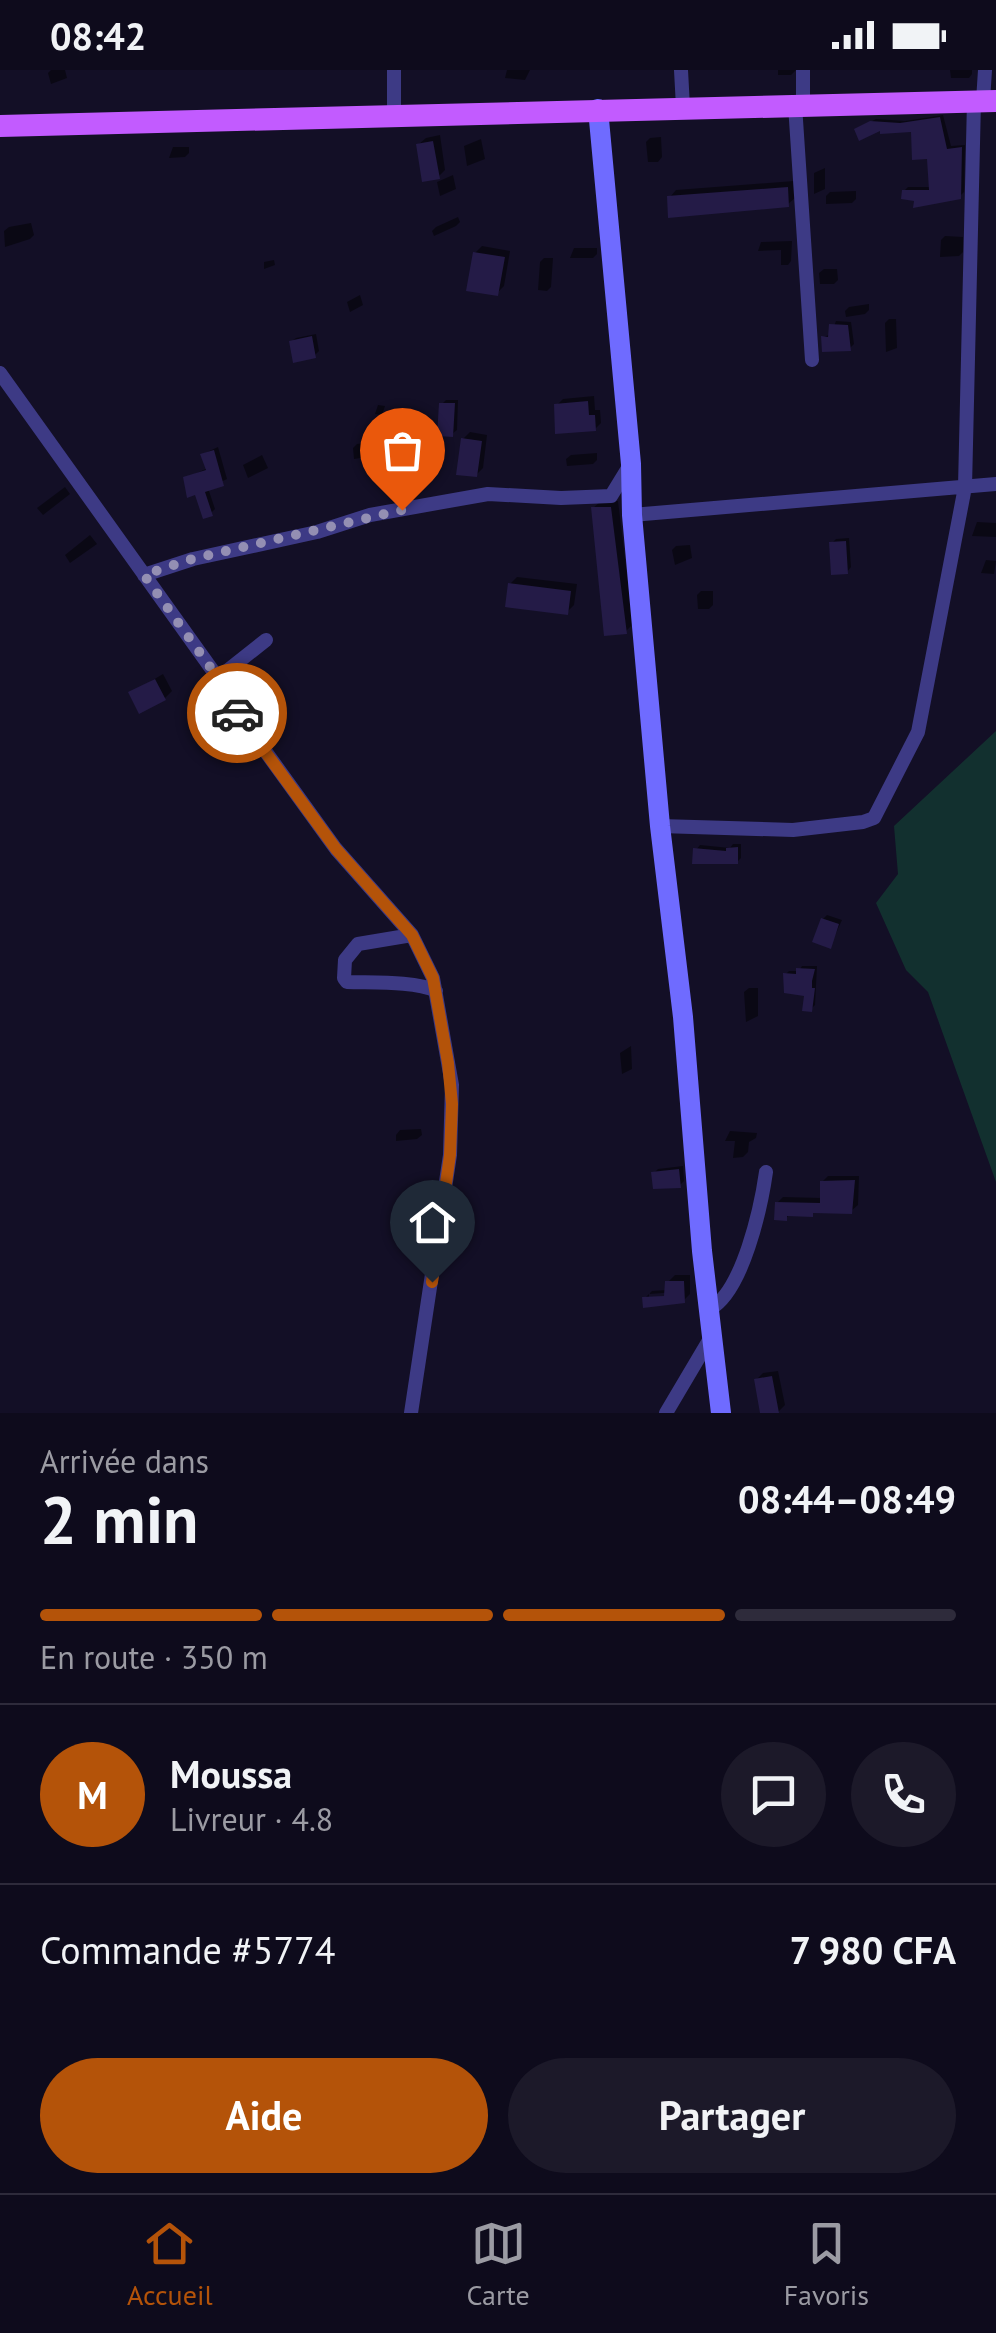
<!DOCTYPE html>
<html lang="fr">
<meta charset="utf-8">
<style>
:root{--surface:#0e0b1c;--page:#1c1929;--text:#f1f3f6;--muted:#9b9ba3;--line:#2e2b3b;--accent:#b45309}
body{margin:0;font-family:"PT Sans",sans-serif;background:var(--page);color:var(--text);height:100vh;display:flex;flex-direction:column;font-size:38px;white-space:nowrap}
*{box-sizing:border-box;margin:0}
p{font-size:32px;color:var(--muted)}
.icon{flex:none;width:55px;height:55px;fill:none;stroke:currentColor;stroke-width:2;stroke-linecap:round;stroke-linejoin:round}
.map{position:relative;height:1343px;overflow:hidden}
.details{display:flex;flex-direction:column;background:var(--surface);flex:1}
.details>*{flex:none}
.pin{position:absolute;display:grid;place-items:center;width:85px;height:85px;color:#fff;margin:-102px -42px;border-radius:50% 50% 50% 0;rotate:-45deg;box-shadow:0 0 10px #0007}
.pin .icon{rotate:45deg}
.courier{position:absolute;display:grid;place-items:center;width:100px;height:100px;margin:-50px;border:8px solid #b45309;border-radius:50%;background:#fff;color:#222;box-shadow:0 2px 12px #0007}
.overview em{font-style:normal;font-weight:800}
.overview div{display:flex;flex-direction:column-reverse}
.overview{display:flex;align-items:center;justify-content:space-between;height:170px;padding:0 40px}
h1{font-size:65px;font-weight:800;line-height:75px}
.bar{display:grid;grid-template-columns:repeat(4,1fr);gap:15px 10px;align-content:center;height:120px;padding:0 40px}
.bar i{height:12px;border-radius:8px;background:var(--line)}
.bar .selected{background:var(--accent)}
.bar p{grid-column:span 4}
.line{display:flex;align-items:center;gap:25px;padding:0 40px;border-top:2px solid var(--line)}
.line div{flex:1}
.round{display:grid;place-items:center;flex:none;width:105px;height:105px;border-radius:52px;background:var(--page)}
.action{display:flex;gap:20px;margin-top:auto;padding:20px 40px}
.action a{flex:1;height:115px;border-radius:60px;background:var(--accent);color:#fff;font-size:40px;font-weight:800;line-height:115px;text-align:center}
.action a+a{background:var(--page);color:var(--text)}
.status{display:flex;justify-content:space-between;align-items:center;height:70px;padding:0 50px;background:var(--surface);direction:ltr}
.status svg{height:28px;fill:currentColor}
.tab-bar{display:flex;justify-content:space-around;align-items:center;height:140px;border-top:2px solid var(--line);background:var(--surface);font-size:28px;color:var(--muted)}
.tab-bar a{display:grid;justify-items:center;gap:5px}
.tab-bar .selected{color:var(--accent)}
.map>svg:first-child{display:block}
</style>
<div class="status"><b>08:42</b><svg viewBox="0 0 49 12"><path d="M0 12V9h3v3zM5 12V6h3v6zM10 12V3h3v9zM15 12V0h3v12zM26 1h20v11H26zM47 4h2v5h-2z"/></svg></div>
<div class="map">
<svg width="996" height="1343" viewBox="0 0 996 1343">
<rect width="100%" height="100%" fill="#130f26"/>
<!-- green -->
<path fill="#12302f" d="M 996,661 L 996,1112 L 928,922 L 906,900 L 876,833 L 898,804 L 894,756 Z"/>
<!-- shadow -->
<path fill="#0007" fill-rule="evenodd" d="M 51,0 L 65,0 L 67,8 L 51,14 L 48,3 Z
M 530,0 L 525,10 L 505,8 L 507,0 Z
M 778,0 L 796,0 L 791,5 L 778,5 Z
M 950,0 L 972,0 L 972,4 L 969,8 L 951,8 Z
M 943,45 L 951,76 L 965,75 L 964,122 L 960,126 L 916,129 L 904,121 L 908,117 L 932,117 L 929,86 L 913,60 L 857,59 L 876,49 L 905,51 Z
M 440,65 L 445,100 L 439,106 L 419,74 L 426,68 Z
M 661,67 L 662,87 L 658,92 L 648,92 L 646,72 L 650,68 Z
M 481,69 L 485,89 L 467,96 L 464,76 Z
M 173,77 L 189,77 L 189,83 L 185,87 L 169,88 Z
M 825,98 L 825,119 L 814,124 L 814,103 Z
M 453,105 L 456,119 L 440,126 L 437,112 Z
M 794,111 L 795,128 L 788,134 L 670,127 L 676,120 Z
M 856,121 L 856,129 L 852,133 L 826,134 L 826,126 L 830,122 Z
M 458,147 L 460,152 L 456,156 L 434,166 L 432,161 L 436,157 Z
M 31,153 L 34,165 L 30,169 L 5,177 L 4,161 L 9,157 Z
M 945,166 L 963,167 L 963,182 L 959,186 L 940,187 L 941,170 Z
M 792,171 L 791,191 L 788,195 L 781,195 L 781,180 L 758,181 L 761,172 Z
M 482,176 L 510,181 L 504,216 L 497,223 L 475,183 Z
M 574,178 L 597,178 L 597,184 L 593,188 L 570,188 Z
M 544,188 L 553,188 L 551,217 L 547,221 L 538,220 L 540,192 Z
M 274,190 L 275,195 L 264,199 L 264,192 Z
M 824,199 L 837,199 L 838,210 L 834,214 L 820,214 L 819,203 Z
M 360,225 L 363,235 L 350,242 L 347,232 Z
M 869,234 L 869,240 L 865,244 L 846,247 L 845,241 L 849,237 Z
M 889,249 L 896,249 L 897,278 L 886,282 L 885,253 Z
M 836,251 L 851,252 L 854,274 L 850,278 L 824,267 L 831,264 Z
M 316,264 L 319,281 L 315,285 L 291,272 L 296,268 Z
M 594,326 L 595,340 L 600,340 L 601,353 L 595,359 L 557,335 L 563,329 Z
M 446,330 L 458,330 L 457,360 L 452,364 L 442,334 Z
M 378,335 L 385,336 L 382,345 L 375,344 Z
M 470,362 L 487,365 L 483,398 L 476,405 L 463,369 Z
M 381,371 L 382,381 L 378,385 L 354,389 L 353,378 L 357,374 Z
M 218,377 L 227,409 L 208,418 L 215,439 L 211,443 L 186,408 L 208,398 L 203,384 Z
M 597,383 L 597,390 L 593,394 L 567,396 L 566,389 L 571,385 Z
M 262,385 L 268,398 L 248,408 L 243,395 Z
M 65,417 L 70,424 L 43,445 L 37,438 Z
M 618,431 L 633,554 L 626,561 L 593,438 L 600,432 Z
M 977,452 L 996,453 L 996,467 L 972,466 Z
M 90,465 L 97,474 L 70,493 L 65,485 Z
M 849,468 L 851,497 L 847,502 L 832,473 L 836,469 Z
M 690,475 L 692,488 L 675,495 L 672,480 L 676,476 Z
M 986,490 L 996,491 L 994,504 L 981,503 Z
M 517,507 L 577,514 L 574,535 L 567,542 L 510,514 Z
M 701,521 L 713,521 L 713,535 L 709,539 L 698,539 L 697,525 Z
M 163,604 L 172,621 L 165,628 L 131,623 Z
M 733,774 L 741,774 L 741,788 L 737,792 L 696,780 L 700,775 L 730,778 Z
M 827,845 L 842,850 L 830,876 L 823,849 Z
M 802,896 L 817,896 L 815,935 L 811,939 L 806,924 L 786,904 L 789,901 L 799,901 Z
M 749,918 L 758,918 L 758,946 L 746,952 L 744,922 Z
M 631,976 L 632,999 L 622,1004 L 620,983 Z
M 421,1059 L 422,1065 L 417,1069 L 396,1071 L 396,1065 L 400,1060 Z
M 730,1061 L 757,1063 L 756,1068 L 749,1072 L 748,1082 L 743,1087 L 733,1088 L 735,1071 L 725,1071 Z
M 683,1096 L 684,1111 L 680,1115 L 654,1103 L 658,1099 Z
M 828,1106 L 859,1106 L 858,1135 L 851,1141 L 816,1140 L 812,1144 L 790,1144 L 786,1148 L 777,1133 L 783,1127 L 822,1128 L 822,1112 Z
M 675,1205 L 690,1205 L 690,1224 L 683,1231 L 645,1235 L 645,1228 L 652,1221 L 667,1220 L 668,1212 ZM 676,1222 L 676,1227 L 649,1229 L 649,1224 Z
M 778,1301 L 785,1335 L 778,1342 L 756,1310 L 763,1303 Z"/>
<!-- building -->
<path fill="#241b47" d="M 940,47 L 947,79 L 962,77 L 961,129 L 913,138 L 914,131 L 901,129 L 902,120 L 929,120 L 927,89 L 912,90 L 911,62 L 880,64 L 880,61 L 859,71 L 854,59 L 870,51 L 900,53 Z
M 433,71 L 440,109 L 422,112 L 416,74 Z
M 788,117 L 789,137 L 668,148 L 667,126 Z
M 473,182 L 505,187 L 498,226 L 466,221 Z
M 829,254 L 848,255 L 851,281 L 822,282 L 821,266 L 828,267 Z
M 312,266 L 316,288 L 293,293 L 289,271 Z
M 588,331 L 589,345 L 595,345 L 596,361 L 555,364 L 554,334 Z
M 439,333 L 455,333 L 453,367 L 437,366 Z
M 461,368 L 482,371 L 477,407 L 456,405 Z
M 214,380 L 224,416 L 205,422 L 213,446 L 203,449 L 195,425 L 187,428 L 183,407 L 206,400 L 200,384 Z
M 591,437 L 611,437 L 627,564 L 604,566 Z
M 846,471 L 848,504 L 831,505 L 829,472 Z
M 508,513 L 571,521 L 568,545 L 505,537 Z
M 155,609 L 166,630 L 139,644 L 128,622 Z
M 738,777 L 738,794 L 692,794 L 693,778 L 726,781 L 726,778 Z
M 821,848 L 839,854 L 831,879 L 812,872 Z
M 796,898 L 815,899 L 812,911 L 812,918 L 815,918 L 812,942 L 802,941 L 804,926 L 784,923 L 783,903 L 796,904 Z
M 679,1099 L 681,1118 L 653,1119 L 651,1102 Z
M 855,1110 L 852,1144 L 813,1143 L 813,1147 L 787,1146 L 787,1151 L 774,1150 L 775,1132 L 820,1133 L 820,1111 Z
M 665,1211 L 684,1211 L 685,1233 L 643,1238 L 642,1227 L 664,1226 Z
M 772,1306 L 779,1343 L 760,1343 L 754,1309 Z"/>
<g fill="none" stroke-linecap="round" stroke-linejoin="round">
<!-- street -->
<path stroke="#3d3a85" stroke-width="14" d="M 681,0 L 683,37
M 803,0 L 803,35
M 983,31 L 985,0
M 795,35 L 812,290
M 394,46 L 394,0
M 0,303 L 218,608 L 224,624 L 336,779 L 412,865 L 433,908 L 452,1015 L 450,1085 L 411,1343
M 632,445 L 996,414
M 144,505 L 193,489 L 317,462 L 370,445 L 488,424 L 561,428 L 611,426 L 630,395
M 218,608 L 266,570
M 660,756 L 793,760 L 863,752 L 874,748 L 918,662 L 965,417 L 974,31
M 412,865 L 358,874 L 345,890 L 344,908 L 347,912 C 372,913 415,911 436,921
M 710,1239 C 743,1221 761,1137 766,1102
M 666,1343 L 711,1267"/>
<!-- secondary -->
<path stroke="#6f6bff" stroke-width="20" d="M 598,39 L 631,394 L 632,445 L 660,756 L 683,947 L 702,1181 L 721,1343"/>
<!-- primary -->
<path stroke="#c25bff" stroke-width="22" d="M 0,56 L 996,31"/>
</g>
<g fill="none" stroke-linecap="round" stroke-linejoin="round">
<!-- done -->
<path stroke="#948fb3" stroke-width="10" stroke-dasharray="0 18" d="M 237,643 L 218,608 L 144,505 L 192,489 L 402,440"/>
<!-- route -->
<path stroke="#b45309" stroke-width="12" d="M 237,643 L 336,779 L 412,865 L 433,908 L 448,993 L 452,1034 L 450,1085 L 432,1212"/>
</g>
</svg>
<div class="pin" style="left:402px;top:440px;background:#ea580c"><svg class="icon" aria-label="bag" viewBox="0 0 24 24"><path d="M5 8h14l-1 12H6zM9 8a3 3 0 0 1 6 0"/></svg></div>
<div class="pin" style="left:432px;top:1212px;background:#1f2937"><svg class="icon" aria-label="home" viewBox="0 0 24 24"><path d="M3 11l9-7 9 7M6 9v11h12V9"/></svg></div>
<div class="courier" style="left:237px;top:643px"><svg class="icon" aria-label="car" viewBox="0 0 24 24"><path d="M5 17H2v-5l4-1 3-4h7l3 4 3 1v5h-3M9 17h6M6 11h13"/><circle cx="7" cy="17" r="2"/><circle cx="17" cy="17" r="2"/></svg></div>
</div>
<section class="details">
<div class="overview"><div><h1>2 min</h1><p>Arrivée dans</p></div><em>08:44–08:49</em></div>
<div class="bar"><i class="selected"></i><i class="selected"></i><i class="selected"></i><i></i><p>En route · 350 m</p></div>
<div class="line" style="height:180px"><b class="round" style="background:var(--accent);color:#fff">M</b><div><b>Moussa</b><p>Livreur · 4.8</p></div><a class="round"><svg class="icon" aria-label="chat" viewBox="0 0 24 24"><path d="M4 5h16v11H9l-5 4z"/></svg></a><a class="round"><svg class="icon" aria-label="phone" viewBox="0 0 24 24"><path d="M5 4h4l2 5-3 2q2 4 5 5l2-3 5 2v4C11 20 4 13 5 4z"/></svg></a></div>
<div class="line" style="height:130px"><div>Commande #5774</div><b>7 980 CFA</b></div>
<div class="action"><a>Aide</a><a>Partager</a></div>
</section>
<nav class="tab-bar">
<a class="selected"><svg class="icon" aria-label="home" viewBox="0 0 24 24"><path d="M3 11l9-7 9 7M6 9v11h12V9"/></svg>Accueil</a>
<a><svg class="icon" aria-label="map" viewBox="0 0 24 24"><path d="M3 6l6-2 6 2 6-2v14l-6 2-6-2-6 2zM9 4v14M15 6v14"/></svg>Carte</a>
<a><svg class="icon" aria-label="saved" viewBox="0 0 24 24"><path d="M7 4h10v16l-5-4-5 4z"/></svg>Favoris</a>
</nav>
